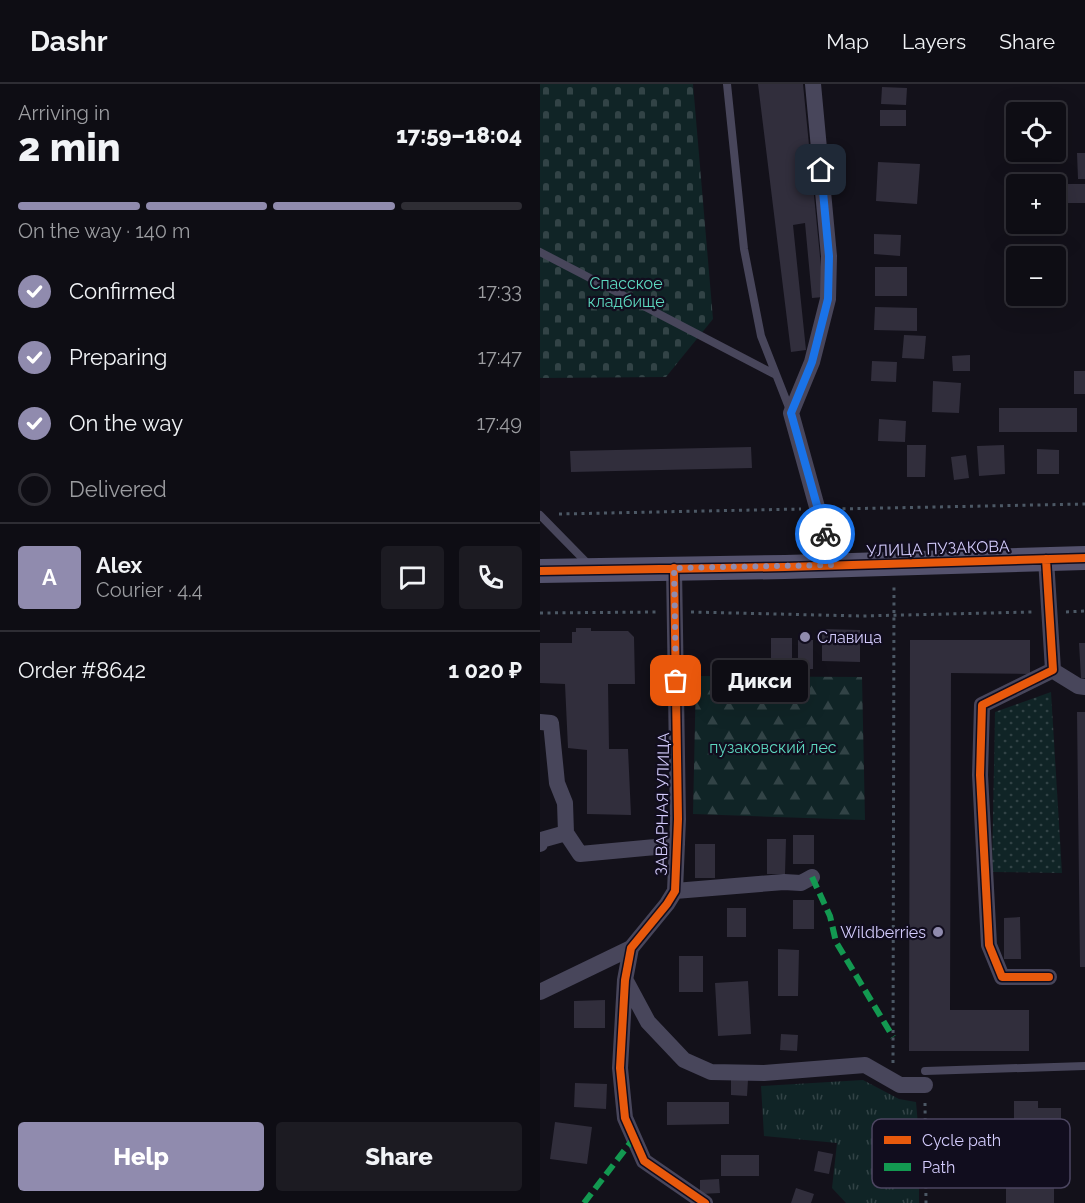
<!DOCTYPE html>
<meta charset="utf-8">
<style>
:root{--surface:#0e0d14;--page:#1c1b22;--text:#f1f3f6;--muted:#9b9ca0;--line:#2e2d34;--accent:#908bae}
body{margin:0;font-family:Raleway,sans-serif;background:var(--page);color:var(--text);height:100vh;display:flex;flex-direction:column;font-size:22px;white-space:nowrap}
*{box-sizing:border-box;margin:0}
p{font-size:20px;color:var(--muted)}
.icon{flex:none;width:33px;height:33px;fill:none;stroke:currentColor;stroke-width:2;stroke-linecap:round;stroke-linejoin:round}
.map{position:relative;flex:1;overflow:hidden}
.details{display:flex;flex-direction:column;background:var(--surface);width:540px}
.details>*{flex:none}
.buttons{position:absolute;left:466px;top:18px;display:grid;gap:12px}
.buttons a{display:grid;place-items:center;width:60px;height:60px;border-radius:6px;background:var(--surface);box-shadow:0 6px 24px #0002,0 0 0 2px var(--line);font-size:30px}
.pin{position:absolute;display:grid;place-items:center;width:51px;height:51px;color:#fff;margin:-26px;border-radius:12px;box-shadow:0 3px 9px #0006}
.courier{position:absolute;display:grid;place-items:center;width:60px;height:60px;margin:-30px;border:4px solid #1a73e8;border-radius:50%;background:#fff;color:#222;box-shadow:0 2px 8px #0007}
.bubble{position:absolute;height:42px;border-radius:6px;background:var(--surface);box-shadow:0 6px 24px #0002,0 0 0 2px var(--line);font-size:20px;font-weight:800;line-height:42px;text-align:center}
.summary em{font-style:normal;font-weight:800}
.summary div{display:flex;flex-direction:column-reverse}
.summary{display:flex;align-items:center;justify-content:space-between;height:102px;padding:0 18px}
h1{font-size:39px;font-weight:800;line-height:45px}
.bar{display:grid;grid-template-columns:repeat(4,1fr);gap:9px 6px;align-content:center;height:72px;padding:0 18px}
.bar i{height:8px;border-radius:4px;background:var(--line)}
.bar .active{background:var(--accent)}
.bar p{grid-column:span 4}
.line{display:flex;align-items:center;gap:15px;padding:0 18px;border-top:2px solid var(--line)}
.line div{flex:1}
.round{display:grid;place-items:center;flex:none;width:63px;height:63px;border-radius:6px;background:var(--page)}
ol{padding:0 18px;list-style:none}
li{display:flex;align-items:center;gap:18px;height:66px}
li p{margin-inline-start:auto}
li .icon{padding:6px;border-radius:50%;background:var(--accent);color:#fff;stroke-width:4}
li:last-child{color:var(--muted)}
li i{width:33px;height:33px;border:3px solid var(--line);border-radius:50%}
.button{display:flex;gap:12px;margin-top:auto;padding:12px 18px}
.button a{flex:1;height:69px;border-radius:6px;background:var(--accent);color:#fff;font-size:24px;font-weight:800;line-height:69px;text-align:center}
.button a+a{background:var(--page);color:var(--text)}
header{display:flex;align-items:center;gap:36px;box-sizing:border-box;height:84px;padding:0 30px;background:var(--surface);border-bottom:2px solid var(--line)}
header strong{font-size:28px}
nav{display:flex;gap:33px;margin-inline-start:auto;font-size:21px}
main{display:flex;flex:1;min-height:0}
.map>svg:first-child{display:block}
</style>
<header>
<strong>Dashr</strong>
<nav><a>Map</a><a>Layers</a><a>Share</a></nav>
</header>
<main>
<section class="details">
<div class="summary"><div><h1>2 min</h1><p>Arriving in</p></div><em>17:59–18:04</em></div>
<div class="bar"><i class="active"></i><i class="active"></i><i class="active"></i><i></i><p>On the way · 140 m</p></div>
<ol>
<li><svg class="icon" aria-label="check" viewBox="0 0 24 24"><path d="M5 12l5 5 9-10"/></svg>Confirmed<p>17:33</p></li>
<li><svg class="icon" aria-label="check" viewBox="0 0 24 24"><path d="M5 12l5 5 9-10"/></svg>Preparing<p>17:47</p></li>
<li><svg class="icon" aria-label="check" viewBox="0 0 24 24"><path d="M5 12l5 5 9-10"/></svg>On the way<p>17:49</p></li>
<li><i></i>Delivered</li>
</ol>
<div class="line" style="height:108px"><b class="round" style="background:var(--accent);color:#fff">A</b><div><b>Alex</b><p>Courier · 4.4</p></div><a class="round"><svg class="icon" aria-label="chat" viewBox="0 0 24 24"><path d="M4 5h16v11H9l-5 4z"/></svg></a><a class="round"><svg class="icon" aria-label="phone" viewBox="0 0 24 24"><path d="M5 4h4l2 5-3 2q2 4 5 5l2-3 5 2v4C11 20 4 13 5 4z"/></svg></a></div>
<div class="line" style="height:78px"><div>Order #8642</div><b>1 020 ₽</b></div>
<div class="button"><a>Help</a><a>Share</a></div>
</section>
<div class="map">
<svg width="545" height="1119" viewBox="0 0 545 1119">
<defs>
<pattern id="grass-tufts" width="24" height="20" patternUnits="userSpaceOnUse" patternTransform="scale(1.5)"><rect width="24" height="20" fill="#102426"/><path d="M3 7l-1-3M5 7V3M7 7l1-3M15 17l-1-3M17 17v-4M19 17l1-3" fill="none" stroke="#324346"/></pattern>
<pattern id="forest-firs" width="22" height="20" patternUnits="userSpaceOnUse" patternTransform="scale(1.5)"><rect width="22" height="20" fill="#102426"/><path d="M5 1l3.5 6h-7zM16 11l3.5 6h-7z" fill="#324346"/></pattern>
<pattern id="cemetery-stones" width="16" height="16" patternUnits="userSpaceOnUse" patternTransform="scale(1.5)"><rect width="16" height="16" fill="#102426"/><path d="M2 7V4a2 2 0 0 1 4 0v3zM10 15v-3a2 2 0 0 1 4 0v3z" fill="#324346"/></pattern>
<pattern id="park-dots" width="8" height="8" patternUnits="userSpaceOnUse" patternTransform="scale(1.5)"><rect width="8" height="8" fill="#102426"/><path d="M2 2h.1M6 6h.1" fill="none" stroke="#324346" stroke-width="1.8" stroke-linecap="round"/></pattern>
</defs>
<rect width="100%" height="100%" fill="#13111a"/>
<!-- grass -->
<path fill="url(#grass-tufts)" d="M 323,996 L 359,1015 L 376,1018 L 379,1052 L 379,1119 L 306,1119 L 292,1104 L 297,1059 L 224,1052 L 221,1002 Z"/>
<!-- forest -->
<path fill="url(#forest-firs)" d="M 156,592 L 322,593 L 325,736 L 153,730 Z"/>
<!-- cemetery -->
<path fill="url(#cemetery-stones)" d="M 0,0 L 153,0 L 173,235 L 126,293 L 0,294 Z"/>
<!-- park -->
<path fill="url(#park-dots)" d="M 511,608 L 522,789 L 452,788 L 455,628 Z"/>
<!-- building -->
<path fill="#312e3c" d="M 218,0 L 263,0 L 284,213 L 272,214 L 265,139 L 253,141 L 266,266 L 251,268 Z
M 342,3 L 367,4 L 366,21 L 341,20 Z
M 340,26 L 366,26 L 366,42 L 340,42 Z
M 537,69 L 545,69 L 545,95 L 538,95 Z
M 338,78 L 380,80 L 377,120 L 336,117 Z
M 516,100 L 545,100 L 545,119 L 516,119 Z
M 334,150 L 361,151 L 360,172 L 334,170 Z
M 335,183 L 367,183 L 367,212 L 335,212 Z
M 335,223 L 377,224 L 377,247 L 334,246 Z
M 364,251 L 386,252 L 384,275 L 362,274 Z
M 430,271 L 430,287 L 413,287 L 412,272 Z
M 332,277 L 357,278 L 356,298 L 331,297 Z
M 534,287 L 545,287 L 545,310 L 534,310 Z
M 393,297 L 421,299 L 419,329 L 392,328 Z
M 459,324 L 537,324 L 537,348 L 459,348 Z
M 339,335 L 366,337 L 365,358 L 338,357 Z
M 367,361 L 386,361 L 385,393 L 367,393 Z
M 464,361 L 465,390 L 439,392 L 437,362 Z
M 211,363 L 212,384 L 31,388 L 30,367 Z
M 497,365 L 519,366 L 519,390 L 497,390 Z
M 426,371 L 429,394 L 414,396 L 411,373 Z
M 36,544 L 51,544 L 51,547 L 88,547 L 94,553 L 95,600 L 68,600 L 69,665 L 88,665 L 91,731 L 47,730 L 47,666 L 28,664 L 25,600 L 0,599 L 0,559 L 32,559 L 32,548 L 36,548 Z
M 282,545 L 320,546 L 320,578 L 282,577 Z
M 231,554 L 252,554 L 252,585 L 231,585 Z
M 258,556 L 273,556 L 273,585 L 258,585 Z
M 370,556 L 490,556 L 490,590 L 411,589 L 410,926 L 489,926 L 489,967 L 369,967 Z
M 539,559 L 545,559 L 545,594 L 541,594 Z
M 537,628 L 545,628 L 545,883 L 540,883 Z
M 253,751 L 274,751 L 274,780 L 253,780 Z
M 227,755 L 246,755 L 245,790 L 227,790 Z
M 155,760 L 175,760 L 175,794 L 155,794 Z
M 253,816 L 274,816 L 274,845 L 253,845 Z
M 187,824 L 206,824 L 206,853 L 187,853 Z
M 480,833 L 481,875 L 464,875 L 464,834 Z
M 238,865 L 259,866 L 258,912 L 238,912 Z
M 139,872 L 163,872 L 163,908 L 139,908 Z
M 208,897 L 211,950 L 178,952 L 175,899 Z
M 65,916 L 65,944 L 34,944 L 34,917 Z
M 241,950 L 258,951 L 257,967 L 240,966 Z
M 191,995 L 208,996 L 207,1012 L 191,1011 Z
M 35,999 L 67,1000 L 66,1025 L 34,1023 Z
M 474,1017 L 498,1017 L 498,1024 L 521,1024 L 521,1046 L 514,1046 L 514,1119 L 466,1119 L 466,1083 L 481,1083 L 481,1048 L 474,1048 Z
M 127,1018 L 189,1018 L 189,1040 L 127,1041 Z
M 15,1038 L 52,1043 L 47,1080 L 10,1075 Z
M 278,1067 L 293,1070 L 289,1090 L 274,1087 Z
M 181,1071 L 219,1071 L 219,1092 L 181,1092 Z
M 179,1095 L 180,1109 L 160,1110 L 160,1096 Z
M 256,1104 L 274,1110 L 271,1119 L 251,1119 Z"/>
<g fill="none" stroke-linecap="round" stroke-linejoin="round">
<!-- path -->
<path stroke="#4c5865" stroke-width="3" stroke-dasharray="3 4.5" stroke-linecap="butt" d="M 295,425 L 545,420
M 19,430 L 261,425
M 151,528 L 322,532 L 492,528
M 526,528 L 545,527
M 0,529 L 117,528
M 353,979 L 354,499
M 385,1019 L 386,1119"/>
<!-- lane -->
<path stroke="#48465b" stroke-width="8" d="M 187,0 L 204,165 L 221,252 L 250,326
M 0,168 L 236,291
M 0,431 L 49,481
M 385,987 L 545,982"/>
<!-- street -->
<path stroke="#48465b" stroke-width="16" d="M 273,0 L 289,172 L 288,215 L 272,278 L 251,329 L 293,481
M 506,475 L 513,586 L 442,621 L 440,691 L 449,861 L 462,893 L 509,893
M 134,484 L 138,735 L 135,807 L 127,820 L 91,864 L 85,896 L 80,984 L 85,1034 L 104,1077 L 165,1119
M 512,586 L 538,602 L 545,603
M 0,638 L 11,639 L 17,699 L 25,719 L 26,749 L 40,770 L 137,761
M 0,760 L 1,756 L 26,749
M 135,807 L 244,798 L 261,799 L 272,793
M 86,897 L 108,938 L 144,976 L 171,988 L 224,989 L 325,981 L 360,1001 L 385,1001
M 0,908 L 91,864"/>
<!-- secondary -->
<path stroke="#54526d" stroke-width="24" d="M 0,487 L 245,483 L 545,474"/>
<!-- quiet -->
<path stroke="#139951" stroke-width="6" stroke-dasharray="12 6" stroke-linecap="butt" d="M 272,793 L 290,832 L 296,858 L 353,953
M 44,1119 L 94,1054"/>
<!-- cycleway casing -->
<g stroke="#110d1e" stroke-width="11">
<path id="cycleway" d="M 506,475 L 513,586 L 442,621 L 440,691 L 449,861 L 462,893 L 509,893
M 134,484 L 138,735 L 135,807 L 127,820 L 91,864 L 85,896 L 80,984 L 85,1034 L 104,1077 L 165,1119
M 0,487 L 245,483 L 545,474"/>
</g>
<!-- cycleway -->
<use href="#cycleway" stroke="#e8590c" stroke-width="8"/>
</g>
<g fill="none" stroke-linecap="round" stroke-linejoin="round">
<!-- done -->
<path stroke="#908bae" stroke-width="6" stroke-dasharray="0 10.8" d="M 136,597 L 134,484 L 293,481 L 285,450"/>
<!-- route -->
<path stroke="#1a73e8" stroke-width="8" d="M 281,86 L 289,172 L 288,215 L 272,278 L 251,329 L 285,450"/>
</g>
<!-- markers -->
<g fill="#908bae" stroke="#110d1e" stroke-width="2">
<circle cx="265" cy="553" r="6"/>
<circle cx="398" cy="848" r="6"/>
</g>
<g text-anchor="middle" stroke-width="4.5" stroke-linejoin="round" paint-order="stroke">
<!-- park labels -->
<g font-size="16" fill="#5dd8bf" stroke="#110d1e">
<text x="86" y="205">Спасское<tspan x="86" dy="18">кладбище</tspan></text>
<text x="233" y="669">пузаковский лес</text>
</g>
<!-- street labels -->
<g font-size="16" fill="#d4ccfd" stroke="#110d1e">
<text transform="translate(398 464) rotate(-2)" y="6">УЛИЦА ПУЗАКОВА</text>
<text transform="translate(122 720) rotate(-89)" y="6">ЗАВАРНАЯ УЛИЦА</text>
</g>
<!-- poi labels -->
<g font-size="16" fill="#d4ccfd" stroke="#110d1e" text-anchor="start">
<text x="277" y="559">Славица</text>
<text x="386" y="854" text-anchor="end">Wildberries</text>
</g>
</g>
<!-- legend -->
<rect x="332" y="1035" width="198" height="69" rx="9" fill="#110d1e" stroke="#4c4661" stroke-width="1.5"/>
<rect x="344" y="1052" width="27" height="8" fill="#e8590c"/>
<rect x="344" y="1079" width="27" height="8" fill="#139951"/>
<g font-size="16" fill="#d4ccfd">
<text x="382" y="1062">Cycle path</text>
<text x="382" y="1089">Path</text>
</g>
</svg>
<div class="buttons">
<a><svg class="icon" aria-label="locate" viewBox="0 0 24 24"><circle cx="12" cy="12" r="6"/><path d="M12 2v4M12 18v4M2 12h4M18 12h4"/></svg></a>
<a>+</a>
<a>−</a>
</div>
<div class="pin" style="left:136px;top:597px;background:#ea580c"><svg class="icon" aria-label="bag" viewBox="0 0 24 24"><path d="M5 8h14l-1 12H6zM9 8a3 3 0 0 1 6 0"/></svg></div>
<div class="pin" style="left:281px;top:86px;background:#1f2937"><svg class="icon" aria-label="home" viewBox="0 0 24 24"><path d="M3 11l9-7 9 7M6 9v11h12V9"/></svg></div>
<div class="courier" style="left:285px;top:450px"><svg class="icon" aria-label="bike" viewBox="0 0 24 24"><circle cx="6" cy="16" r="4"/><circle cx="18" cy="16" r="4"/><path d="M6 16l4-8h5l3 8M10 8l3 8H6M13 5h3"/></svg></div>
<div class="bubble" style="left:172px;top:576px;width:96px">Дикси</div>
</div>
</main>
